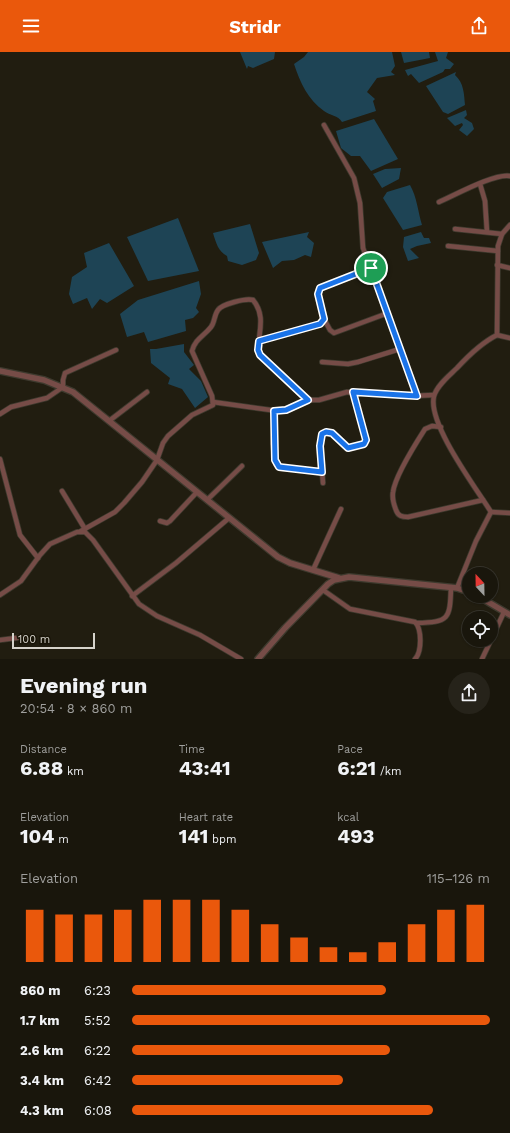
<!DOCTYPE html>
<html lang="en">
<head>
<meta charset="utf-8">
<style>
	body { margin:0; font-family:"Work Sans",sans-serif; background:#26231a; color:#f1f3f6; height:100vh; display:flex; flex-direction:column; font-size:15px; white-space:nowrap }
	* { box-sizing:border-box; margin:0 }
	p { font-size:13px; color:#9f9f9d }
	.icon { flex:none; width:22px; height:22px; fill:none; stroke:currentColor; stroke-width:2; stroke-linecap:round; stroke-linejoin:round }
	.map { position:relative; height:607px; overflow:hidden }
	.side { display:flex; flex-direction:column; background:#19160c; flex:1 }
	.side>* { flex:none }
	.needle { width:26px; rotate:338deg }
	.buttons { position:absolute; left:462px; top:515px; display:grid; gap:8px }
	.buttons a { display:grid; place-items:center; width:36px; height:36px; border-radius:50%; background:#19160c; box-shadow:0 1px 3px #0004,0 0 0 1px #37352d; font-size:20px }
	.scale { position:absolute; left:12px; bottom:10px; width:83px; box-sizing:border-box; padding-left:4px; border:2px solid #d6d3cb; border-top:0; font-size:11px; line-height:14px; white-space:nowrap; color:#d6d3cb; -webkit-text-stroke:3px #181407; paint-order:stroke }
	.pin { position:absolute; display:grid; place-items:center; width:34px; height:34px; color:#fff; margin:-17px; border:2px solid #fff; border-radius:50%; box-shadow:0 1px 4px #0007 }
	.round { display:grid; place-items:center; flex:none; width:42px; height:42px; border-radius:21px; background:#26231a }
	.headline { display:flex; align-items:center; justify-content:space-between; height:68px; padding:0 20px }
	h1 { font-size:22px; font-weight:700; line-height:30px }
	.figures { display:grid; grid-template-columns:repeat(3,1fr); gap:6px; height:68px; padding:4px 20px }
	.figures div { display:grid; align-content:center }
	.figures b { font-size:20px; font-weight:700 }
	.figures small { font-size:11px; font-weight:400 }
	.figures p { font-size:11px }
	.chart { height:112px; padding:8px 20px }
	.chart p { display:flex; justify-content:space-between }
	.chart svg { width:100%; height:72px; margin-top:4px; stroke:#ea580c; stroke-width:6 }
	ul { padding:0 20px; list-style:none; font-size:13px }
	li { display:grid; grid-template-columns:64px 48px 1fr; align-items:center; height:30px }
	li i { height:10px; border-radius:5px; background:#ea580c }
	header { display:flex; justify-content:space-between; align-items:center; height:52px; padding:0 20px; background:#ea580c; color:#fff; font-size:18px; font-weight:700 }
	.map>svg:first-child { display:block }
</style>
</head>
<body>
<header><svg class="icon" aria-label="menu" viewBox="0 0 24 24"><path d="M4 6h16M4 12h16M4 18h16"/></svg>Stridr<svg class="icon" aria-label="share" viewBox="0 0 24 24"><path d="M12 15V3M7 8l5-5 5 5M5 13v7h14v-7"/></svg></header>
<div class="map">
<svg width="510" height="607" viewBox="0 0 510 607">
	<rect width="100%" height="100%" fill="#211d10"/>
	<g fill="#1e4455">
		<path d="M240,0h35l-1,7 -21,9 -5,-2 -1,3z"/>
		<path d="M308,0h84l3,14 -4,6 4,3 -18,3 -10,14 8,7 -2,2 3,10 -34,11c-4,-7 -12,-6 -18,-11 -16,-11 -24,-29 -30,-47l10,-7z"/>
		<path d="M401,0h28l1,6 -26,5z"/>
		<path d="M435,0h13l-2,6 8,6 -4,5h-5l-2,3 -24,11 -8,-9 -3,2 -3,-6 33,-9z"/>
		<path d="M456,20l-1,3c9,8 9,19 10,30l-17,9 -5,-2 -17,-26z"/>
		<path d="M466,58l1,5 -3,3 8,5 2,6 -7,7 -8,-6 4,-5 -1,-2 -7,3 -8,-8z"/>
		<path d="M374,67l24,40 -27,12 -11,-15h-9l-10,-8 -5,-17z"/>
		<path d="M401,116l-2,11 -17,9 -9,-14 12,-5z"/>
		<path d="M410,133c7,12 8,27 12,40l-19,5 -20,-32 4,-6z"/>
		<path d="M178,166l21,53 -51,10 -21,-44z"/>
		<path d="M250,172l9,29 -3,7 -14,5 -14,-4 -1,-5c-9,-5 -11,-13 -14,-23z"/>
		<path d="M309,180l-2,5 7,6 -3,14 -6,-2 -11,5 -12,1 -9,7 -11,-26z"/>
		<path d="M421,180l3,6h5l2,5 -14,3 -7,3 9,9 -11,3 -5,-14 1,-10z"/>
		<path d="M109,191l25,43 -27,17 -7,-4 -8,10 -5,-11 -14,6 -4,-10 3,-17 15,-10 -3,-14z"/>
		<path d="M199,229l2,13 -5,14 3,4 -6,6 -8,2 1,11 -38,11 -4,-10 -17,5 -7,-23 18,-14z"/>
		<path d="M184,292v8l10,13 -5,4 12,12 7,16 -13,11 -13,-19 -14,-5 2,-6 -19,-15 -1,-14h6z"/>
	</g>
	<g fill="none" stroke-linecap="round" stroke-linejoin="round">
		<g stroke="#3e3a2e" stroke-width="6">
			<g id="minor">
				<path d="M324,73l30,53 6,25 3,45 54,148"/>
				<path d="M480,132l5,17 2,31"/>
				<path d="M439,150c16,-7 56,-29 71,-26"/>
				<path d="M455,177l47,5"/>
				<path d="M448,194l50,5"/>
				<path d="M497,213l13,3"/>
				<path d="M324,267l6,11 4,3 54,-20"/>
				<path d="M497,283l1,-89 4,-12 8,-9"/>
				<path d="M259,289l61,-17 4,-5 -6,-25 2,-6 51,-20"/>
				<path d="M322,310l26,2 10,-2 42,-13"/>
				<path d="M213,350l65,9 8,-1 22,-10"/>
				<path d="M274,359l-1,33 3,21 5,3 41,4"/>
				<path d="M0,362l11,-7 36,-9 16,-11v-7l2,-7 51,-23"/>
				<path d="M109,369l38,-29"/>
				<path d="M441,375l-9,-1 -7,3c-9,14 -30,48 -32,63 -1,6 1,13 3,18 2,6 6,7 12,7l75,-17"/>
				<path d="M0,407l20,76 18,23"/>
				<path d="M323,431l-3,-37 3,-13 7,-1 18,16 14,-3 4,-3 -13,-50"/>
				<path d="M62,439l23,38"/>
				<path d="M207,448l35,-34"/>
				<path d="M491,460l19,1"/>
				<path d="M160,469l7,2 3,-2 27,-29"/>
				<path d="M81,479l34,-19 9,-9 18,-21 15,-22 6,-17 5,-7 24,-21 21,-10 -1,-9 -20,-45c3,-12 12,-15 19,-24 4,-5 3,-12 7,-17 4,-6 28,-12 35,-10 16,19 1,41 7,55l48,45h11l28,-8 64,4 23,-1"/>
				<path d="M313,518l28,-61"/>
				<path d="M457,536l19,-47 15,-29c-15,-24 -64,-89 -57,-116 3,-11 16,-21 23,-28 12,-13 24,-25 40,-33l13,3"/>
				<path d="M323,538l27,19 65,13c7,7 7,30 0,37"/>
				<path d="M0,543l21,-14 19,-26 10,-11 27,-12h8l8,8 46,64 18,12 43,19 41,24"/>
				<path d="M132,544l44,-33 53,-45"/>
				<path d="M416,571c33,-1 34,-3 35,-36"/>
				<path d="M0,588l24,-3"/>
				<path d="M491,588l13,-28"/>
				<path d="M482,607l9,-19"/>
			</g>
		</g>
		<g stroke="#3e3a2e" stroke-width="8">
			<g id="tertiary">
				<path d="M0,319l44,9 29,12 205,165 12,6 49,15"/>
				<path d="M478,544l32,19"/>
				<path d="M258,607l27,-31 43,-44 6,-4 15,-3 108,11 12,4"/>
			</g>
		</g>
		<use href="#minor" stroke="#764c47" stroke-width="4.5"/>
		<use href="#tertiary" stroke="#764c47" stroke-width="5.5"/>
	</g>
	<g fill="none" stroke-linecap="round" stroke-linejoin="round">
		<g stroke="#fff" stroke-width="8">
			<path id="route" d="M371,216l46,128 -64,-4 13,48 -2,4 -16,4 -16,-15 -6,-1 -4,2 -2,12 2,26 -43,-5 -4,-7 -1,-49 12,-1 22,-10 -48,-45 -2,-5 1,-9 61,-17 4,-5 -6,-25 2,-6z"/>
		</g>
		<use href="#route" stroke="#1a73e8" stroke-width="5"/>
	</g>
</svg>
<div class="buttons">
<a><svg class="needle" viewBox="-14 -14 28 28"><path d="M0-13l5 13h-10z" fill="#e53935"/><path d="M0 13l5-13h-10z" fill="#9f9f9d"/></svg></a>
<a><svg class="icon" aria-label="locate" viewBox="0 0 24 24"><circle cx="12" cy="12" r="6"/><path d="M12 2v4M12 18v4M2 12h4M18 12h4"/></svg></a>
</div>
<div class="scale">100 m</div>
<div class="pin" style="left:371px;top:216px;background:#1e9e55"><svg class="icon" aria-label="arrive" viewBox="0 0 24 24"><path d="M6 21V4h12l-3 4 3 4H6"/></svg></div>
</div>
<section class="side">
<div class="headline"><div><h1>Evening run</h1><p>20:54 · 8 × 860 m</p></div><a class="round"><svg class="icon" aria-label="share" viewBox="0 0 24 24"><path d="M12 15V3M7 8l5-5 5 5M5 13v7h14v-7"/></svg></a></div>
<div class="figures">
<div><p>Distance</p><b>6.88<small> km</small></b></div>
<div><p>Time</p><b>43:41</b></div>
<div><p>Pace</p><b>6:21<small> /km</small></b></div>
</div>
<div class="figures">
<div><p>Elevation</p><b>104<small> m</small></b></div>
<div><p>Heart rate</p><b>141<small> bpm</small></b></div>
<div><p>kcal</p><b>493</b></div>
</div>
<div class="chart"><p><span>Elevation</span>115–126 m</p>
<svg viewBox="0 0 160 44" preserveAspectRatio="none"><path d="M5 44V12M15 44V15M25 44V15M35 44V12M45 44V6M55 44V6M65 44V6M75 44V12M85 44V21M95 44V29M105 44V35M115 44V38M125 44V32M135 44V21M145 44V12M155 44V9"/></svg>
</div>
<ul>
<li><b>860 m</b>6:23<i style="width:71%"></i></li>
<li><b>1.7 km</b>5:52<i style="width:100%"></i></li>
<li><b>2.6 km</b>6:22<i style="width:72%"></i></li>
<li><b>3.4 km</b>6:42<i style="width:59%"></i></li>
<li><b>4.3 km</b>6:08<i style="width:84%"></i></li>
</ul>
</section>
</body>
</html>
